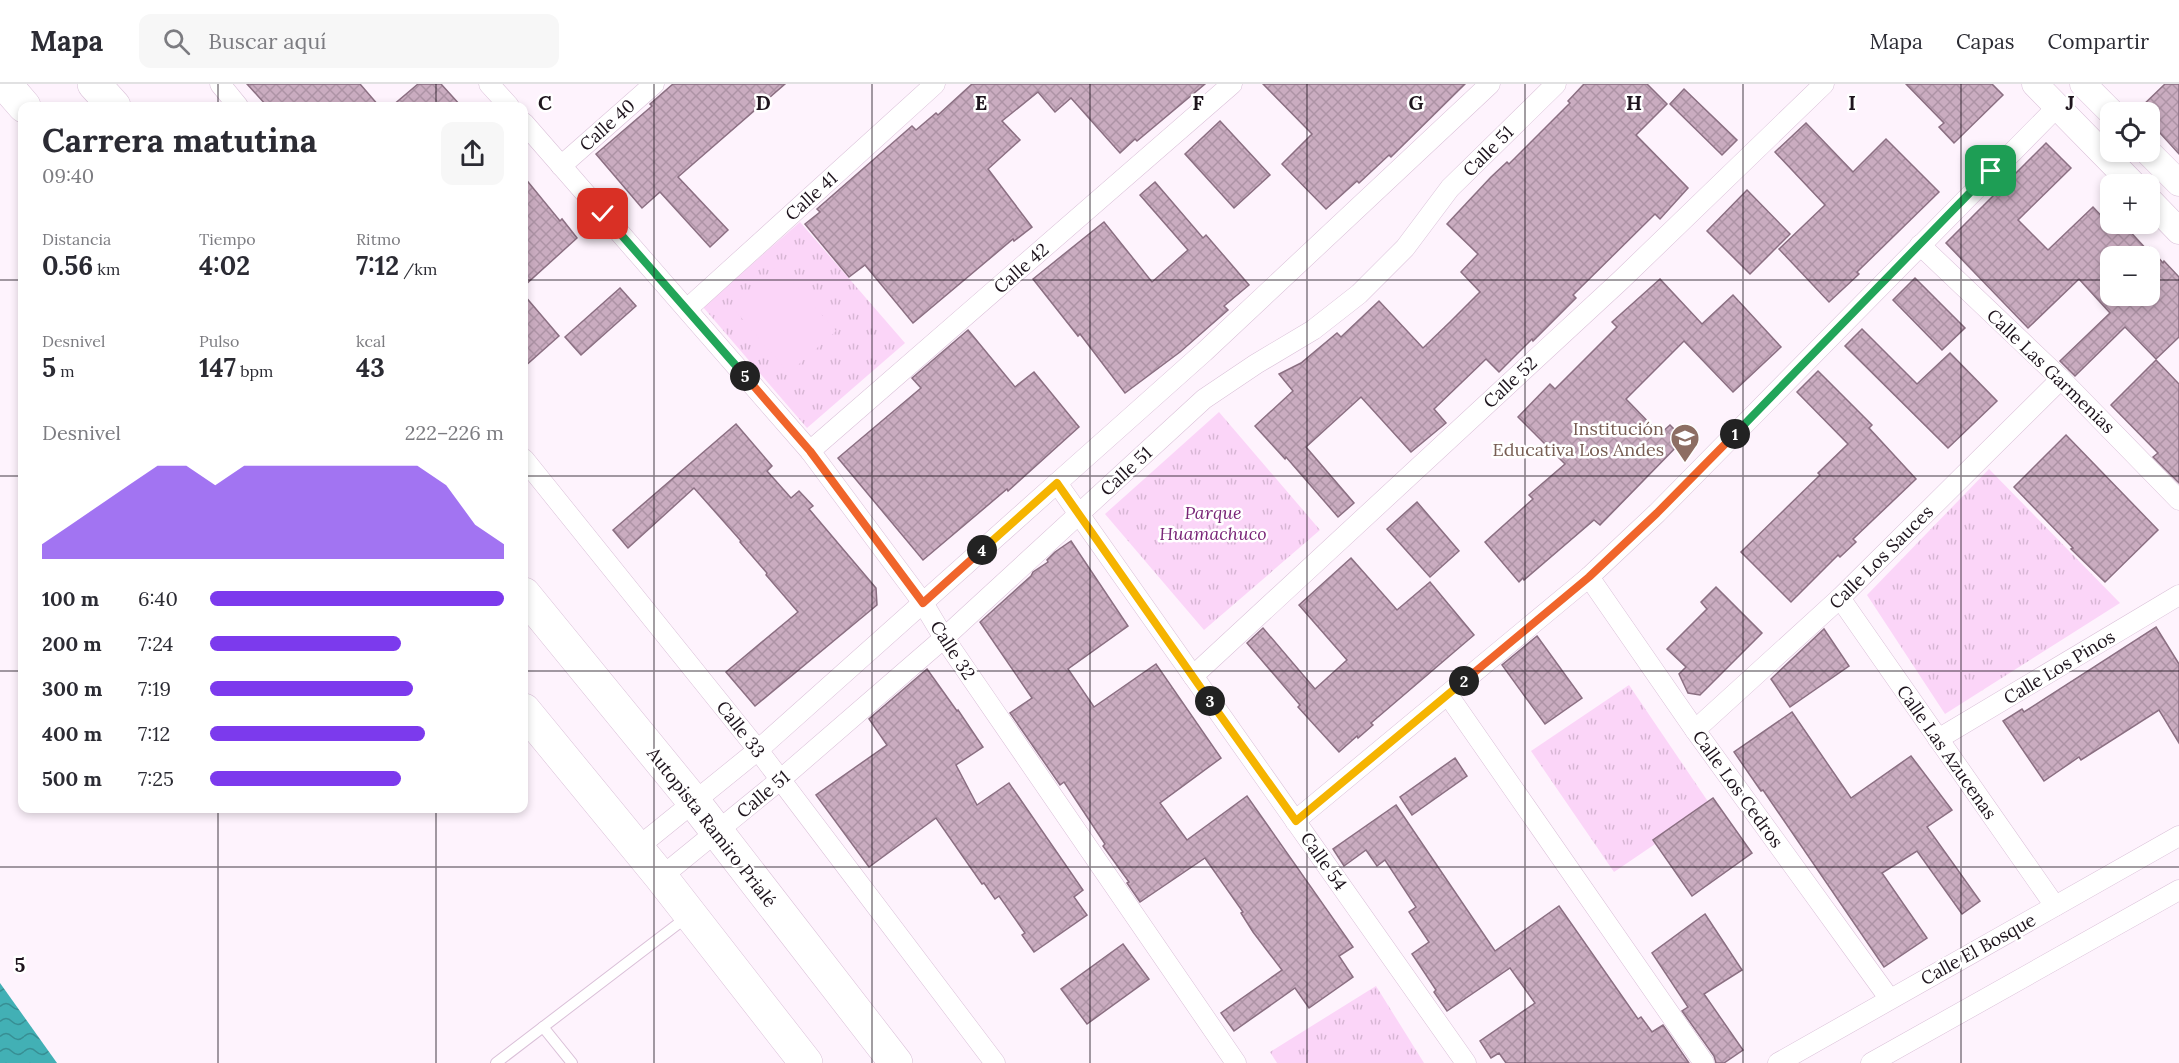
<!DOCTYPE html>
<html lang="es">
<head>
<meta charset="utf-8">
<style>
	body { margin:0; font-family:Lora,serif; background:#f7f7f7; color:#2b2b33; height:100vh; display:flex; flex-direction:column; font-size:22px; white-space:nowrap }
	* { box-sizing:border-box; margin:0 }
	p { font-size:20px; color:#7c7c81 }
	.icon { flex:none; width:33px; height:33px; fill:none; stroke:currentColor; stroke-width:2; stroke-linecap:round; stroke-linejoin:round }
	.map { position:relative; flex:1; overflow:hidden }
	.panel { position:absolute; left:18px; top:18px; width:510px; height:711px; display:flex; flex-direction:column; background:#fff; border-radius:12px; box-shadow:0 3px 9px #0003 }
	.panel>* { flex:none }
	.fabs { position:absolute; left:2100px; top:18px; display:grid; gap:12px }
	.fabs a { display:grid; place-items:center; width:60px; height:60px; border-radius:12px; background:#fff; box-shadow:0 3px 9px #0003; font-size:30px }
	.pin { position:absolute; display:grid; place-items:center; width:51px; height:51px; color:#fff; margin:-26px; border-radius:12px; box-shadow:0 3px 9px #0006 }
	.km { position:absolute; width:30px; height:30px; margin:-15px; border-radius:50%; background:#222; color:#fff; font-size:16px; line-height:30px; text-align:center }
	.round { display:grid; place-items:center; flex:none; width:63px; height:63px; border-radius:12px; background:#f7f7f7 }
	.overview { display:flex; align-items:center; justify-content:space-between; height:102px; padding:0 24px }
	h1 { font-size:33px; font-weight:800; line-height:45px }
	.stats { display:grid; grid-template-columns:repeat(3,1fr); gap:9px; height:102px; padding:6px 24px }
	.stats div { display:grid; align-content:center }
	.stats b { font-size:26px; font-weight:800 }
	.stats small { font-size:16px; font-weight:400 }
	.stats p { font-size:16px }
	.chart { height:168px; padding:12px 24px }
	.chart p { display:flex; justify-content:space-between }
	.chart svg { width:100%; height:108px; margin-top:6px; fill:#7c3aed; opacity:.7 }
	ul { padding:0 24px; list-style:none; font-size:20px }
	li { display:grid; grid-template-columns:96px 72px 1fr; align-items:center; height:45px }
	li i { height:15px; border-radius:8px; background:#7c3aed }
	header { display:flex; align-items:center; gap:36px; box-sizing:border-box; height:84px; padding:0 30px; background:#fff; border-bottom:2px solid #e1e1e2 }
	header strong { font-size:28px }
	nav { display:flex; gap:33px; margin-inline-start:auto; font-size:21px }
	.search { width:420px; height:54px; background:#f7f7f7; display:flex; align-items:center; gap:15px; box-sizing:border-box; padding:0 21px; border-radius:12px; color:#7c7c81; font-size:22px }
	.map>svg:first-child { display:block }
</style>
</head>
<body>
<header>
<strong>Mapa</strong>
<div class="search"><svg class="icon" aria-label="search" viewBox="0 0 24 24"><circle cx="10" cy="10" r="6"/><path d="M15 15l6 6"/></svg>Buscar aquí</div>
<nav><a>Mapa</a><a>Capas</a><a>Compartir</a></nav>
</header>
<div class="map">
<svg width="2179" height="979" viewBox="0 0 2179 979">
	<defs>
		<pattern id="grass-tufts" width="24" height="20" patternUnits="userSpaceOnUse" patternTransform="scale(1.5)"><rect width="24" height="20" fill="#fbd5f8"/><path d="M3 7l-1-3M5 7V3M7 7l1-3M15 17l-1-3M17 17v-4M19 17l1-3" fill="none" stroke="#d7b6d4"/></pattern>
		<pattern id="water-waves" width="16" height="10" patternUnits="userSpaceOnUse" patternTransform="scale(1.5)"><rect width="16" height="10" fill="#42b0b5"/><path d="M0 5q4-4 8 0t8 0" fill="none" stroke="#378e93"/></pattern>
		<pattern id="building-cross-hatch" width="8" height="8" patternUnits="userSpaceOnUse" patternTransform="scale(1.5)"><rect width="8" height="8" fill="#caacc0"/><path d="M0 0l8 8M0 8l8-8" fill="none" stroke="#ad93a5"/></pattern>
	</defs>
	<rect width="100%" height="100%" fill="#fef3fd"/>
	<g fill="url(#grass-tufts)">
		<path d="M800,138l105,121 -98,85 -104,-121z"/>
		<path d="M1219,328l101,118 -116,100 -99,-116z"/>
		<path d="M1989,385l131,134 -175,111 -78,-119z"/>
		<path d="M1629,601l82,121 -97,66 -83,-121z"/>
		<path d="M1376,902l48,77h-147l-7,-11z"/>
	</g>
	<path fill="#fbd5f8" d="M778,181l58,66 -47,42 -58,-67z"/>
	<path fill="url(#water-waves)" d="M0,899l57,80h-57z"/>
	<g fill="url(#building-cross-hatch)" stroke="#8b6f82" stroke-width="1.5" fill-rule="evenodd">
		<path d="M247,0h113l19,22h-112z"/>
		<path d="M418,0h23l20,22h-69z"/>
		<path d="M673,0h112l-107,93 50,53 -18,17 -50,-55 -18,16 -46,-54 56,-48 -2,-2z"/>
		<path d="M972,0h233l-68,57 -2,-2 -15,14 -49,-55 -16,14 -17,-20 -36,29 18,19 -32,29 44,58 -18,14 -1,-2 -100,84 -48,-58 -16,12 -44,-53 15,-12 -3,-3 95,-83 4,4 20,-17 2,2z"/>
		<path d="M1263,0h202l-74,73 -2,-2 -30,28 -2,-2 -31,28 -44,-45 30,-30z"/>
		<path d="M1584,0h63l20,20 -31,31 52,53 -28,31 -5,-5 -82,81 3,3 -43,43 -1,-2 -33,33 -13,-13 -52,50 12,14 -35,29 -50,-55 -55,50 48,56 -16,14 -52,-60 -1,2 -30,-33 38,-35 -14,-17 22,-11 36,-30 4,4 38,-36 44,47 27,-26 30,-30 -19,-20 17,-18 -31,-30 44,-47 16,-15 2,2 61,-61 -2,-2z"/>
		<path d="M1906,0h86l11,11 -49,48 -15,-16 5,-4z"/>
		<path d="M2165,0h14v70l-29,-32v-10h-10l-2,-2z"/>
		<path d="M1684,5l53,51 -15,15 -52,-51z"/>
		<path d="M1220,37l50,54 -36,33 -49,-54z"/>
		<path d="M1806,39l47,49 33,-33 53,53 -82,80 2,2 -30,28 -50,-53 46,-44 -50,-53z"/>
		<path d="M2046,59l25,25 -53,52 30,30 45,-43 16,17h14l27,29v-5l13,15 1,-2 15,16v60l-23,22 -31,-32 -50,49 -15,-15 50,-48 -31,-34 -51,49 -82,-85zM2110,172h40v40h-40z"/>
		<path d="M524,93l36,44 2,-2 15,19 -53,48z"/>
		<path d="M1155,98l48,56 3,-3 43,50 -25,21 4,4 -48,42 -55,41 -45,-59 -2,2 -45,-57 71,-57 48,60 36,-32 -48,-55z"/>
		<path d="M1747,106l43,44 -40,40 -43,-43z"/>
		<path d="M1915,194l50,50 -23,22 -49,-50z"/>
		<path d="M1660,195l42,45 31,-29 48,52 -48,45 -49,-51 -58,58 34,35 10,-9 14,14 -84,86 -6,-5 -70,60 -1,-2 -4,4 -34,-40 48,-43 -4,-4 36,-31 -47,-47 32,-33 5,5 62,-62 -5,-5z"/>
		<path d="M620,204l16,18 -55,49 -16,-18z"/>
		<path d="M524,211l35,41 -35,31z"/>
		<path d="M1862,245l55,55 33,-31 47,48 -49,47 -103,-102z"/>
		<path d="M968,246l47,57 19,-15 45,55 -71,64 -1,-2 -84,71 -85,-102 83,-70 -9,-10z"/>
		<path d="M2156,276l23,24v99l-26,-26 5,-4 -47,-48z"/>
		<path d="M1818,287l54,54 -3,3 47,51 -63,60 3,3 -16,15 -2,-2 -47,47 -50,-50 79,-77 -2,-2 30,-29 -51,-52z"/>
		<path d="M736,340l36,42 -5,5 24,27 8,-7 14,15 -4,3 67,79 1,17 -122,101 -29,-34 72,-60 -32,-37 1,-2 -27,-31 1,-1 -47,-53 -66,60 -15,-18z"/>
		<path d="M2066,351l92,95 -53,52 -34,-33 2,-1 -59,-61z"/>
		<path d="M1417,418l42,49 -29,26 -43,-48z"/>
		<path d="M1071,457l57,85 -60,43 26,38 62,-43 65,94 -61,45 27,37 60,-44 106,151 -14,9 14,21 -44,31 -14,-20 -61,43 -13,-18 61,-43 -29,-38 -12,-19 2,-1 -38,-54 -65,44 -13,-19 2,-1 -26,-36 2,-2 -41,-62 -4,3 -50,-72 22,-15 -52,-76 51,-46 2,-4 15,-10 -1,-2 8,-8z"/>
		<path d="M1351,474l46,52 33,-28 44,53 -103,88 2,2 -15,13 -1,-2 -18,16 -41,-45 2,-2 -53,-62 16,-15 52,61 32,-29 -48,-55z"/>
		<path d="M1716,503l46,46 -62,62 -12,-2 -9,-19 7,-7 -19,-18 40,-40 -6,-7z"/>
		<path d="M2156,543l23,37v79l-20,-33 -78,50 -2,-3 -35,24 -41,-60 19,-12 2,3z"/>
		<path d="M1824,545l25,37 -59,41 -19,-28z"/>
		<path d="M1537,552l45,62 -37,26 -43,-59z"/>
		<path d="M927,585l30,42 1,-1 25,37 -27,18 21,40 32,-22 74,107 -9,7 13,18 -53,37 -12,-17 3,-2 -26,-37 -4,3 -11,-16 -2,1 -46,-66 -67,49 -53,-72 71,-50 -18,-26z"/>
		<path d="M1792,628l59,86 60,-42 41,54 -25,17 53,74 -18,13 -45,-63 -35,22 45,65 -43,29 -121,-177 -2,1 -27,-39z"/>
		<path d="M1455,674l12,18 -55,39 -12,-18z"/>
		<path d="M1713,714l39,55 -60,43 -39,-56z"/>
		<path d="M1396,721l99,146 64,-45 79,113 3,-2 11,15 11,-7 26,38h-183l-7,-10 -8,5 -11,-17 55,-38 -25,-35 -63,43 -13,-19 2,-2 -24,-36 17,-12 -20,-30 7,-5 -31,-47 -8,6 -11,-16 -22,16 -11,-17z"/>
		<path d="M1705,830l37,56 -38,24 39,56 -19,13h-8l-2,-7 -32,-45 6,-4 -36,-54z"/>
		<path d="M1123,860l26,35 -62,45 -26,-35z"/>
	</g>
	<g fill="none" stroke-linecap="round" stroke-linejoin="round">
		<g stroke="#dac0d8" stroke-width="12">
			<g id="service">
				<path d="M543,943l29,36"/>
				<path d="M496,979l191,-146"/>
			</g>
		</g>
		<g stroke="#dac0d8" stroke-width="21">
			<g id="minor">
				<path d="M220,0l18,22"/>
				<path d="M489,0l20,22"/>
				<path d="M524,39l286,328 113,152 21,35 292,425"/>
				<path d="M561,82l93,-82"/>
				<path d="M1920,161l141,134 118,121"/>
				<path d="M687,225l248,-225"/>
				<path d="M810,367l422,-367"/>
				<path d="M524,375l234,291 237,313"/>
				<path d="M1057,399l409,580"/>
				<path d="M1589,493l106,153 194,268"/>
				<path d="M1840,514l215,308"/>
				<path d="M1193,592l428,-396 203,-196"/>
				<path d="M1448,611l256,368"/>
				<path d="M1695,646l145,-132 221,-219"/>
				<path d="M1938,655l241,-144"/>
				<path d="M1295,737l294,-244 68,-64 400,-406"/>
				<path d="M637,764l121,-98 299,-267 147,-131 286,-268"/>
				<path d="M661,793l119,-97 164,-142 260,-239 52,-35 57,-34 46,-36 46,-46 45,-60 106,-104"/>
				<path d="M1778,979l401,-227"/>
				<path d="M1871,979l308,-173"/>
			</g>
		</g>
		<g stroke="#dac0d8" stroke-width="27">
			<g id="tertiary">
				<path d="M2035,0l98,100"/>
				<path d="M2083,0l28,28"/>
				<path d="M2148,68l31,31"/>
				<path d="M2150,117l29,30"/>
			</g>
		</g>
		<g stroke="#dac0d8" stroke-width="34">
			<g id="trunk">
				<path d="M5,0l19,22"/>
				<path d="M94,0l20,22"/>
				<path d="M524,510l170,208 202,261"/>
				<path d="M524,626l137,167 145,186"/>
			</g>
		</g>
		<use href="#service" stroke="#fff" stroke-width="10"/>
		<use href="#minor" stroke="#fff" stroke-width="20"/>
		<use href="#tertiary" stroke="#fff" stroke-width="26"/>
		<use href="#trunk" stroke="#fff" stroke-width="33"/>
	</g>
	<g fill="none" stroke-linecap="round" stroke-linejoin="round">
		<g stroke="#fff" stroke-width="12">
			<path id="split-1" d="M1735,350l256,-263"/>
		</g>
		<g stroke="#fff" stroke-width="12">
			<path id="split-2" d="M1464,597l125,-104 68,-64 78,-79"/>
		</g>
		<g stroke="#fff" stroke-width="12">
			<path id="split-3" d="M1210,617l86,120 168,-140"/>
		</g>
		<g stroke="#fff" stroke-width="12">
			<path id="split-4" d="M982,466l75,-67 153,218"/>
		</g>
		<g stroke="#fff" stroke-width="12">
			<path id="split-5" d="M745,292l65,75 113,152 59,-53"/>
		</g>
		<g stroke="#fff" stroke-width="12">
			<path id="split-6" d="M603,130l142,162"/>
		</g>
		<use href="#split-1" stroke="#22a559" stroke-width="8"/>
		<use href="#split-2" stroke="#f0652b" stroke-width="8"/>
		<use href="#split-3" stroke="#f5b400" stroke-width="8"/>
		<use href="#split-4" stroke="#f5b400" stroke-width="8"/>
		<use href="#split-5" stroke="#f0652b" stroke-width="8"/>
		<use href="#split-6" stroke="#22a559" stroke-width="8"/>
	</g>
	<path fill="none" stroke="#1e141d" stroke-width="1.5" stroke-opacity="0.55" d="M218,0v22M436,0v22M654,0v979M872,0v979M1090,0v979M1307,0v979M1525,0v979M1743,0v979M1961,0v979M0,196h22M524,196h1586M2150,196h29M0,392h22M524,392h1655M0,587h22M524,587h1655M218,724v255M436,724v255M0,783h2179"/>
	<defs>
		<g id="school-pin" transform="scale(1.5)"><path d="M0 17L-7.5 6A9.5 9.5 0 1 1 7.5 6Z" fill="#8d6e63" stroke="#fff"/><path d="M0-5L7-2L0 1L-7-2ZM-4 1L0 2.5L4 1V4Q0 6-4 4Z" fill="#fff"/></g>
	</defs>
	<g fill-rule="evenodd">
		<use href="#school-pin" x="1685" y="354"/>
	</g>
	<g text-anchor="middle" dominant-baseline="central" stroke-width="5" stroke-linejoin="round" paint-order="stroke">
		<g font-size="18" fill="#1e141d" stroke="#fff">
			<text transform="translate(607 41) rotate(-42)">Calle 40</text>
			<text transform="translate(1488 67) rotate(-45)">Calle 51</text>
			<text transform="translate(811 112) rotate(-42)">Calle 41</text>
			<text transform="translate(1021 184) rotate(-41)">Calle 42</text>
			<text transform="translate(2051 287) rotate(44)">Calle Las Garmenias</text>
			<text transform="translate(1510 298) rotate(-43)">Calle 52</text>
			<text transform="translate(1126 387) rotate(-43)">Calle 51</text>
			<text transform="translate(1881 473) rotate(-45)">Calle Los Sauces</text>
			<text transform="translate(953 566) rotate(57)">Calle 32</text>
			<text transform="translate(2059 583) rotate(-31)">Calle Los Pinos</text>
			<text transform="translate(741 645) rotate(52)">Calle 33</text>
			<text transform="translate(1947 668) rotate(55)">Calle Las Azucenas</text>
			<text transform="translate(1738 705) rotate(54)">Calle Los Cedros</text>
			<text transform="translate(763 710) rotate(-40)">Calle 51</text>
			<text transform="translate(712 743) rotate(52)">Autopista Ramiro Prialé</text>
			<text transform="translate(1324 777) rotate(55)">Calle 54</text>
			<text transform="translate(1978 865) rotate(-29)">Calle El Bosque</text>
		</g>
		<g font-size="18" fill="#785e54" stroke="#fff" text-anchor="end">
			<text x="1664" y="344">Institución<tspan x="1664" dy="21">Educativa Los Andes</tspan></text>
		</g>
		<g font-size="18" font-style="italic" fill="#792577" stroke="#fff">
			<text x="1213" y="428">Parque<tspan x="1213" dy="21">Huamachuco</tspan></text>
		</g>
	</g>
	<g font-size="20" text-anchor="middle" font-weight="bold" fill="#1e141d" stroke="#fff" stroke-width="5" stroke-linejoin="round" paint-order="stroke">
		<text x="545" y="26">C</text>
		<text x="763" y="26">D</text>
		<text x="981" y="26">E</text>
		<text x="1198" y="26">F</text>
		<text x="1416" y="26">G</text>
		<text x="1634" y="26">H</text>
		<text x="1852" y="26">I</text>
		<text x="2070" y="26">J</text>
		<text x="20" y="888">5</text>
	</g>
</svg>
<div class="fabs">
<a><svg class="icon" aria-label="locate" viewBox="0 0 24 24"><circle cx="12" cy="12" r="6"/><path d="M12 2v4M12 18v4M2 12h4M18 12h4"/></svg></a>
<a>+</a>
<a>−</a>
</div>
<div class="pin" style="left:1991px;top:87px;background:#1e9e55"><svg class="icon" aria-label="arrive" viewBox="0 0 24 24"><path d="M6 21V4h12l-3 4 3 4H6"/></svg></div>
<div class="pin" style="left:603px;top:130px;background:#d93025"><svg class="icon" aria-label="check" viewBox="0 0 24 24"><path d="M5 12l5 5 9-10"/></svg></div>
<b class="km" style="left:1735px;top:350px">1</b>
<b class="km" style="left:1464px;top:597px">2</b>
<b class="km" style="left:1210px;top:617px">3</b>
<b class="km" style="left:982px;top:466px">4</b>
<b class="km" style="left:745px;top:292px">5</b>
<section class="panel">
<div class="overview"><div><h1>Carrera matutina</h1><p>09:40</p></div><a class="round"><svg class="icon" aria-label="share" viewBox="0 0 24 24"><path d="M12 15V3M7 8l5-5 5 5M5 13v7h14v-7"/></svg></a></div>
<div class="stats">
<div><p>Distancia</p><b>0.56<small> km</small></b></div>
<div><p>Tiempo</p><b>4:02</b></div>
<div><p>Ritmo</p><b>7:12<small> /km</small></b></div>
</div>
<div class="stats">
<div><p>Desnivel</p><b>5<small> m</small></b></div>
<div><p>Pulso</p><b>147<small> bpm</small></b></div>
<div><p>kcal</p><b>43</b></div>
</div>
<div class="chart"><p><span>Desnivel</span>222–226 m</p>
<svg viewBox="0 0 160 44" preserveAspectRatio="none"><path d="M0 44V38L10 30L20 22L30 14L40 6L50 6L60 14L70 6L80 6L90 6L100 6L110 6L120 6L130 6L140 14L150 30L160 38V44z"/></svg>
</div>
<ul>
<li><b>100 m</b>6:40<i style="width:100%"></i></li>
<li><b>200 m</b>7:24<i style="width:65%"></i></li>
<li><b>300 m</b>7:19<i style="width:69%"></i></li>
<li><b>400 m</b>7:12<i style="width:73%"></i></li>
<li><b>500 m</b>7:25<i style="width:65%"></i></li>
</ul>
</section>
</div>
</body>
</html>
